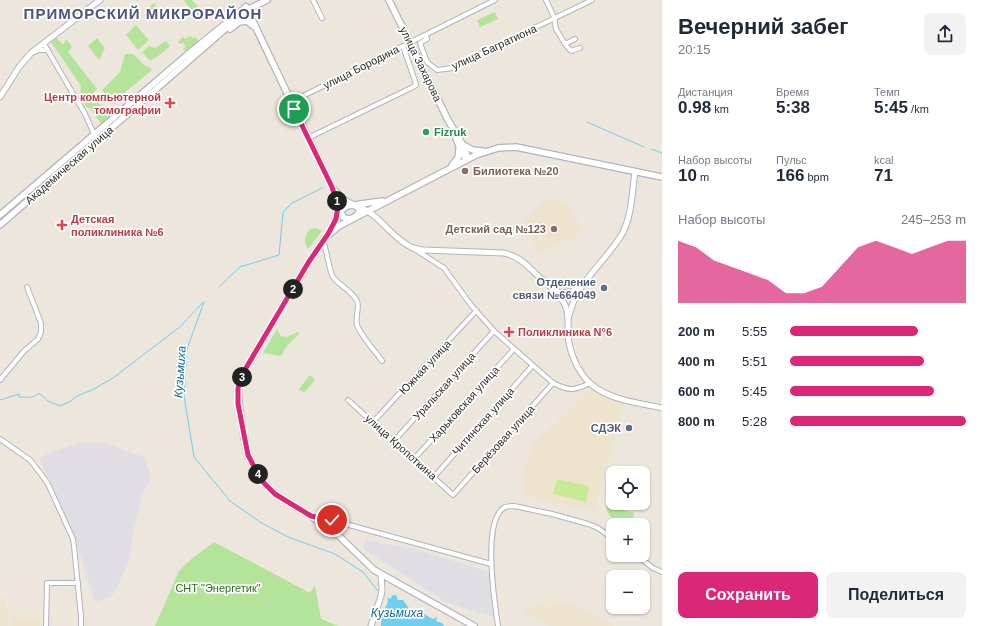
<!DOCTYPE html>
<html lang="ru">
<head>
<meta charset="utf-8">
<style>
	body { margin:0; font-family:Helvetica,sans-serif; background:#f2f2f3; color:#1f2937; height:100vh; display:flex; flex-direction:column; font-size:15px; white-space:nowrap }
	* { box-sizing:border-box; margin:0 }
	p { font-size:13px; color:#747a83 }
	.icon { flex:none; width:22px; height:22px; fill:none; stroke:currentColor; stroke-width:2; stroke-linecap:round; stroke-linejoin:round }
	.map { position:relative; flex:1; overflow:hidden }
	.drawer { display:flex; flex-direction:column; background:#fff; width:320px }
	.drawer>* { flex:none }
	.fabs { position:absolute; left:606px; top:466px; display:grid; gap:8px }
	.fabs a { display:grid; place-items:center; width:44px; height:44px; border-radius:8px; background:#fff; box-shadow:0 1px 3px #0004; font-size:20px }
	.pin { position:absolute; display:grid; place-items:center; width:34px; height:34px; color:#fff; margin:-17px; border:2px solid #fff; border-radius:50%; box-shadow:0 1px 4px #0007 }
	.km { position:absolute; width:20px; height:20px; margin:-10px; border-radius:50%; background:#222; color:#fff; font-size:11px; line-height:20px; text-align:center }
	.round { display:grid; place-items:center; flex:none; width:42px; height:42px; border-radius:8px; background:#f2f2f3 }
	.headline { display:flex; align-items:center; justify-content:space-between; height:68px; padding:0 16px }
	h1 { font-size:22px; font-weight:700; line-height:30px }
	.stats { display:grid; grid-template-columns:repeat(3,1fr); gap:6px; height:68px; padding:4px 16px }
	.stats div { display:grid; align-content:center }
	.stats b { font-size:17px; font-weight:700 }
	.stats small { font-size:11px; font-weight:400 }
	.stats p { font-size:11px }
	.chart { height:112px; padding:8px 16px }
	.chart p { display:flex; justify-content:space-between }
	.chart svg { width:100%; height:72px; margin-top:4px; fill:#db2777; opacity:.7 }
	.primary-button { display:flex; gap:8px; margin-top:auto; padding:8px 16px }
	.primary-button a { flex:1; height:46px; border-radius:8px; background:#db2777; color:#fff; font-size:16px; font-weight:700; line-height:46px; text-align:center }
	.primary-button a+a { background:#f2f2f3; color:#1f2937 }
	ul { padding:0 16px; list-style:none; font-size:13px }
	li { display:grid; grid-template-columns:64px 48px 1fr; align-items:center; height:30px }
	li i { height:10px; border-radius:5px; background:#db2777 }
	main { display:flex; flex:1; min-height:0 }
	.map>svg:first-child { display:block }
</style>
</head>
<body>
<main>
<div class="map">
<svg width="662" height="626" viewBox="0 0 662 626">
	<rect width="100%" height="100%" fill="#ede6dd"/>
	<g fill="#e0dde5">
		<path d="M101,442l43,15 7,21 -8,14 -9,36 -4,28 -14,34 -6,7 -15,5 -20,-64 -36,-80 11,-5 30,-10z"/>
		<path d="M366,540l48,9 75,23 5,45 -46,-14 -85,-54z"/>
	</g>
	<g fill="#eee3cc">
		<path d="M547,198l18,5 18,24 -9,13 -4,-2 -32,14 -14,-30z"/>
		<path d="M592,389l13,7 19,4 -29,112 -73,-17 4,-30 7,-20z"/>
		<path d="M4,596l4,19v11h-8v-29z"/>
		<path d="M548,601l16,1 7,2 44,22h-64l-29,-15z"/>
		<path d="M11,618h30l-1,8h-29z"/>
	</g>
	<g fill="#b4e39a">
		<path d="M185,0h7l12,14 -1,4 -6,-2 -13,-15z"/>
		<path d="M154,3l8,12 -6,6 -9,-12z"/>
		<path d="M495,12l3,7 -18,8 -3,-7z"/>
		<path d="M136,25l13,15 -11,10 -12,-15z"/>
		<path d="M190,36l3,2 2,-1 5,5 -13,11 -4,-4 3,-3 -3,-3 -4,1 -1,-2 5,-5 2,2z"/>
		<path d="M57,38l6,7 3,-6 6,8 -4,5 29,37 -5,5 18,23 -2,4 -7,3 -10,-15 -5,-2 -6,-13 1,-8 -30,-44z"/>
		<path d="M97,38l8,10 -6,12 -11,-14z"/>
		<path d="M166,41l4,5 -13,11 -7,4 -8,-9 7,-6 6,2z"/>
		<path d="M125,54h8l12,12 4,1 3,3 -40,33 -10,-13 18,-18z"/>
		<path d="M316,228l6,3 -14,18c-6,-8 -3,-20 8,-21z"/>
		<path d="M277,329l4,7 5,1 12,-5 1,2 -13,13 -5,9 -18,-3z"/>
		<path d="M310,375l5,5 -11,13 -5,-4z"/>
		<path d="M606,506l28,7 -3,12c-3,0 -7,1 -9,0 -9,-2 -15,-12 -16,-19z"/>
		<path d="M214,542l96,51 5,-8 6,34 17,7h-183l24,-55 11,-11z"/>
	</g>
	<path fill="#c8ea95" d="M557,479l32,7 -3,16 -33,-8z"/>
	<path fill="#70cfee" d="M393,595h3l2,5h5l8,11 6,-1 16,9 4,-2 -1,4 6,2 2,3h-63c0,-5 1,-9 2,-14 2,-6 7,-9 4,-15l3,2z"/>
	<g fill="none" stroke-linecap="round" stroke-linejoin="round">
		<g stroke="#70cfee" stroke-width="1">
			<path d="M587,122l57,25"/>
			<path d="M651,149l11,4"/>
			<path d="M219,287l21,-20 39,-12 4,-43 9,-9 30,-15"/>
			<path d="M204,302l-17,47 -3,47 10,61 36,44 30,21 28,15 47,17 28,18 15,19"/>
			<path d="M0,400l19,-6v3c8,0 14,2 20,-4l9,8 12,5 11,-5 6,-5 15,-6 21,-12 68,-52 22,-24"/>
		</g>
		<g stroke="#b1b4be" stroke-width="6">
			<g id="minor">
				<path d="M313,0l9,18"/>
				<path d="M546,0l8,17 2,12 9,15 10,-5"/>
				<path d="M425,35l2,4 -7,4 7,19 10,8 15,-2 140,-68"/>
				<path d="M44,44l41,70 10,22"/>
				<path d="M565,44l6,7 9,-3"/>
				<path d="M34,52l5,-2h9"/>
				<path d="M291,102l204,-102"/>
				<path d="M308,138l105,-51 3,-2 -1,-4 -12,-35"/>
				<path d="M323,241c4,9 6,30 10,36 6,8 20,15 24,24 3,5 -2,16 0,24 4,11 18,26 25,36"/>
				<path d="M413,248l31,20 27,37 23,26 59,52c16,8 21,8 37,0"/>
				<path d="M0,380l24,-29 14,-12 3,-7v-9l-14,-36"/>
				<path d="M348,400l105,95 100,-112"/>
				<path d="M373,422l103,-111"/>
				<path d="M0,439l30,21 11,14 7,10 25,55 1,7 7,70v10"/>
				<path d="M394,441l100,-110"/>
				<path d="M414,459l100,-110"/>
				<path d="M434,477l99,-112"/>
				<path d="M314,517l28,6 149,41"/>
				<path d="M636,555l17,13 9,4"/>
				<path d="M46,626l1,-43h31"/>
				<path d="M498,626c-3,-22 -17,-106 7,-119 3,-1 6,-1 9,-1l38,8 36,10 10,4 15,11"/>
			</g>
		</g>
		<g stroke="#b1b4be" stroke-width="7">
			<g id="tertiary">
				<path d="M0,97l19,-30 12,-14 69,-53"/>
				<path d="M357,206c22,7 33,31 54,41 4,2 9,2 12,3l81,3c14,3 22,11 32,21 10,9 23,18 29,31 4,9 3,18 3,27 0,17 9,40 23,52 18,16 48,19 71,24"/>
				<path d="M555,291c9,3 18,1 25,-4"/>
				<path d="M569,316c7,-34 36,-53 53,-82 10,-18 10,-42 13,-62"/>
				<path d="M371,626l10,-30 1,-6 -1,-16"/>
			</g>
		</g>
		<g stroke="#b1b4be" stroke-width="8">
			<g id="secondary">
				<path d="M389,0l59,120 17,29 2,7 -1,3"/>
				<path d="M246,7l86,180 11,30 5,2 5,-1 6,-5v-5l-17,-9 -10,-12"/>
				<path d="M230,29l9,-7 8,-1 6,5"/>
				<path d="M456,138l5,13 5,8"/>
				<path d="M463,145l10,5 10,1"/>
				<path d="M452,165l6,-7 1,-9"/>
				<path d="M0,215l187,-160 59,-48"/>
				<path d="M0,225l247,-215 20,-10"/>
				<path d="M329,232l11,-21 7,-5 35,-5"/>
				<path d="M474,626l-100,-56 -35,-34 -28,-20 -36,-22 -12,-12 -15,-27 -4,-18 -5,-33 -1,-16 5,-15 65,-110 17,-25 14,-12 137,-71 22,-7 18,-1 146,30"/>
			</g>
		</g>
		<use href="#minor" stroke="#fff" stroke-width="4"/>
		<use href="#tertiary" stroke="#fff" stroke-width="5"/>
		<use href="#secondary" stroke="#fff" stroke-width="5.5"/>
	</g>
	<g fill="none" stroke-linecap="round" stroke-linejoin="round">
		<g stroke="#fff" stroke-width="8">
			<path id="route" d="M294,109l38,78 6,19 -2,13 -8,15 -20,29 -65,110 -5,15v16l10,51 9,17 6,10 12,12 36,22 21,4"/>
		</g>
		<use href="#route" stroke="#db2777" stroke-width="5"/>
	</g>
	<g fill="#e0444e" stroke="#fff" stroke-width="1.5">
		<path d="M168 97h4v4h4v4h-4v4h-4v-4h-4v-4h4z"/>
		<path d="M60 219h4v4h4v4h-4v4h-4v-4h-4v-4h4z"/>
		<path d="M507 326h4v4h4v4h-4v4h-4v-4h-4v-4h4z"/>
	</g>
	<circle fill="#2e9e5b" stroke="#fff" stroke-width="1.5" cx="426" cy="132" r="4"/>
	<g fill="#8d6e63" stroke="#fff" stroke-width="1.5">
		<circle cx="465" cy="171" r="4"/>
		<circle cx="554" cy="229" r="4"/>
	</g>
	<g fill="#5c6f8a" stroke="#fff" stroke-width="1.5">
		<circle cx="604" cy="288" r="4"/>
		<circle cx="629" cy="428" r="4"/>
	</g>
	<g text-anchor="middle" dominant-baseline="central" stroke-width="3.5" stroke-linejoin="round" paint-order="stroke">
		<g font-size="11" fill="#2b2b2b" stroke="#fff">
			<text transform="translate(494 47) rotate(-25)">улица Багратиона</text>
			<text transform="translate(421 64) rotate(64)">улица Захарова</text>
			<text transform="translate(361 67) rotate(-27)">улица Бородина</text>
			<text transform="translate(69 165) rotate(-41)">Академическая улица</text>
			<text transform="translate(425 367) rotate(-47)">Южная улица</text>
			<text transform="translate(444 386) rotate(-48)">Уральская улица</text>
			<text transform="translate(464 404) rotate(-48)">Харьковская улица</text>
			<text transform="translate(483 421) rotate(-48)">Читинская улица</text>
			<text transform="translate(503 439) rotate(-48)">Берёзовая улица</text>
			<text transform="translate(401 447) rotate(42)">улица Кропоткина</text>
		</g>
		<g font-size="11" font-weight="bold" fill="#be3a42" stroke="#fff" text-anchor="start">
			<text x="161" y="97" text-anchor="end">Центр компьютерной<tspan x="161" dy="13">томографии</tspan></text>
			<text x="71" y="219">Детская<tspan x="71" dy="13">поликлиника №6</tspan></text>
			<text x="518" y="332">Поликлиника N°6</text>
		</g>
		<g font-size="11" font-weight="bold" fill="#27864d" stroke="#fff" text-anchor="start">
			<text x="434" y="132">Fizruk</text>
		</g>
		<g font-size="11" font-weight="bold" fill="#785e54" stroke="#fff" text-anchor="start">
			<text x="473" y="171">Билиотека №20</text>
			<text x="546" y="229" text-anchor="end">Детский сад №123</text>
		</g>
		<g font-size="11" font-weight="bold" fill="#4e5e75" stroke="#fff" text-anchor="end">
			<text x="596" y="282">Отделение<tspan x="596" dy="13">связи №664049</tspan></text>
			<text x="621" y="428">СДЭК</text>
		</g>
		<g font-size="11" fill="#2c681a" stroke="#fff">
			<text x="218" y="588">СНТ "Энергетик"</text>
		</g>
		<g font-size="12" font-style="italic" fill="#0e6d9c" stroke="#fff">
			<text transform="translate(180 372) rotate(-86)">Кузьмиха</text>
			<text x="397" y="613">Кузьмиха</text>
		</g>
		<g font-size="15" font-weight="bold" letter-spacing="1" fill="#4b547c" stroke="#fff">
			<text x="143" y="13">ПРИМОРСКИЙ МИКРОРАЙОН</text>
		</g>
	</g>
</svg>
<div class="fabs">
<a><svg class="icon" aria-label="locate" viewBox="0 0 24 24"><circle cx="12" cy="12" r="6"/><path d="M12 2v4M12 18v4M2 12h4M18 12h4"/></svg></a>
<a>+</a>
<a>−</a>
</div>
<div class="pin" style="left:294px;top:109px;background:#1e9e55"><svg class="icon" aria-label="arrive" viewBox="0 0 24 24"><path d="M6 21V4h12l-3 4 3 4H6"/></svg></div>
<div class="pin" style="left:332px;top:520px;background:#d93025"><svg class="icon" aria-label="check" viewBox="0 0 24 24"><path d="M5 12l5 5 9-10"/></svg></div>
<b class="km" style="left:337px;top:201px">1</b>
<b class="km" style="left:293px;top:289px">2</b>
<b class="km" style="left:242px;top:377px">3</b>
<b class="km" style="left:258px;top:474px">4</b>
</div>
<section class="drawer">
<div class="headline"><div><h1>Вечерний забег</h1><p>20:15</p></div><a class="round"><svg class="icon" aria-label="share" viewBox="0 0 24 24"><path d="M12 15V3M7 8l5-5 5 5M5 13v7h14v-7"/></svg></a></div>
<div class="stats">
<div><p>Дистанция</p><b>0.98<small> km</small></b></div>
<div><p>Время</p><b>5:38</b></div>
<div><p>Темп</p><b>5:45<small> /km</small></b></div>
</div>
<div class="stats">
<div><p>Набор высоты</p><b>10<small> m</small></b></div>
<div><p>Пульс</p><b>166<small> bpm</small></b></div>
<div><p>kcal</p><b>71</b></div>
</div>
<div class="chart"><p><span>Набор высоты</span>245–253 m</p>
<svg viewBox="0 0 160 44" preserveAspectRatio="none"><path d="M0 44V6L10 10L20 18L30 22L40 26L50 30L60 38L70 38L80 34L90 22L100 10L110 6L120 10L130 14L140 10L150 6L160 6V44z"/></svg>
</div>
<ul>
<li><b>200 m</b>5:55<i style="width:73%"></i></li>
<li><b>400 m</b>5:51<i style="width:76%"></i></li>
<li><b>600 m</b>5:45<i style="width:82%"></i></li>
<li><b>800 m</b>5:28<i style="width:100%"></i></li>
</ul>
<div class="primary-button"><a>Сохранить</a><a>Поделиться</a></div>
</section>
</main>
</body>
</html>
